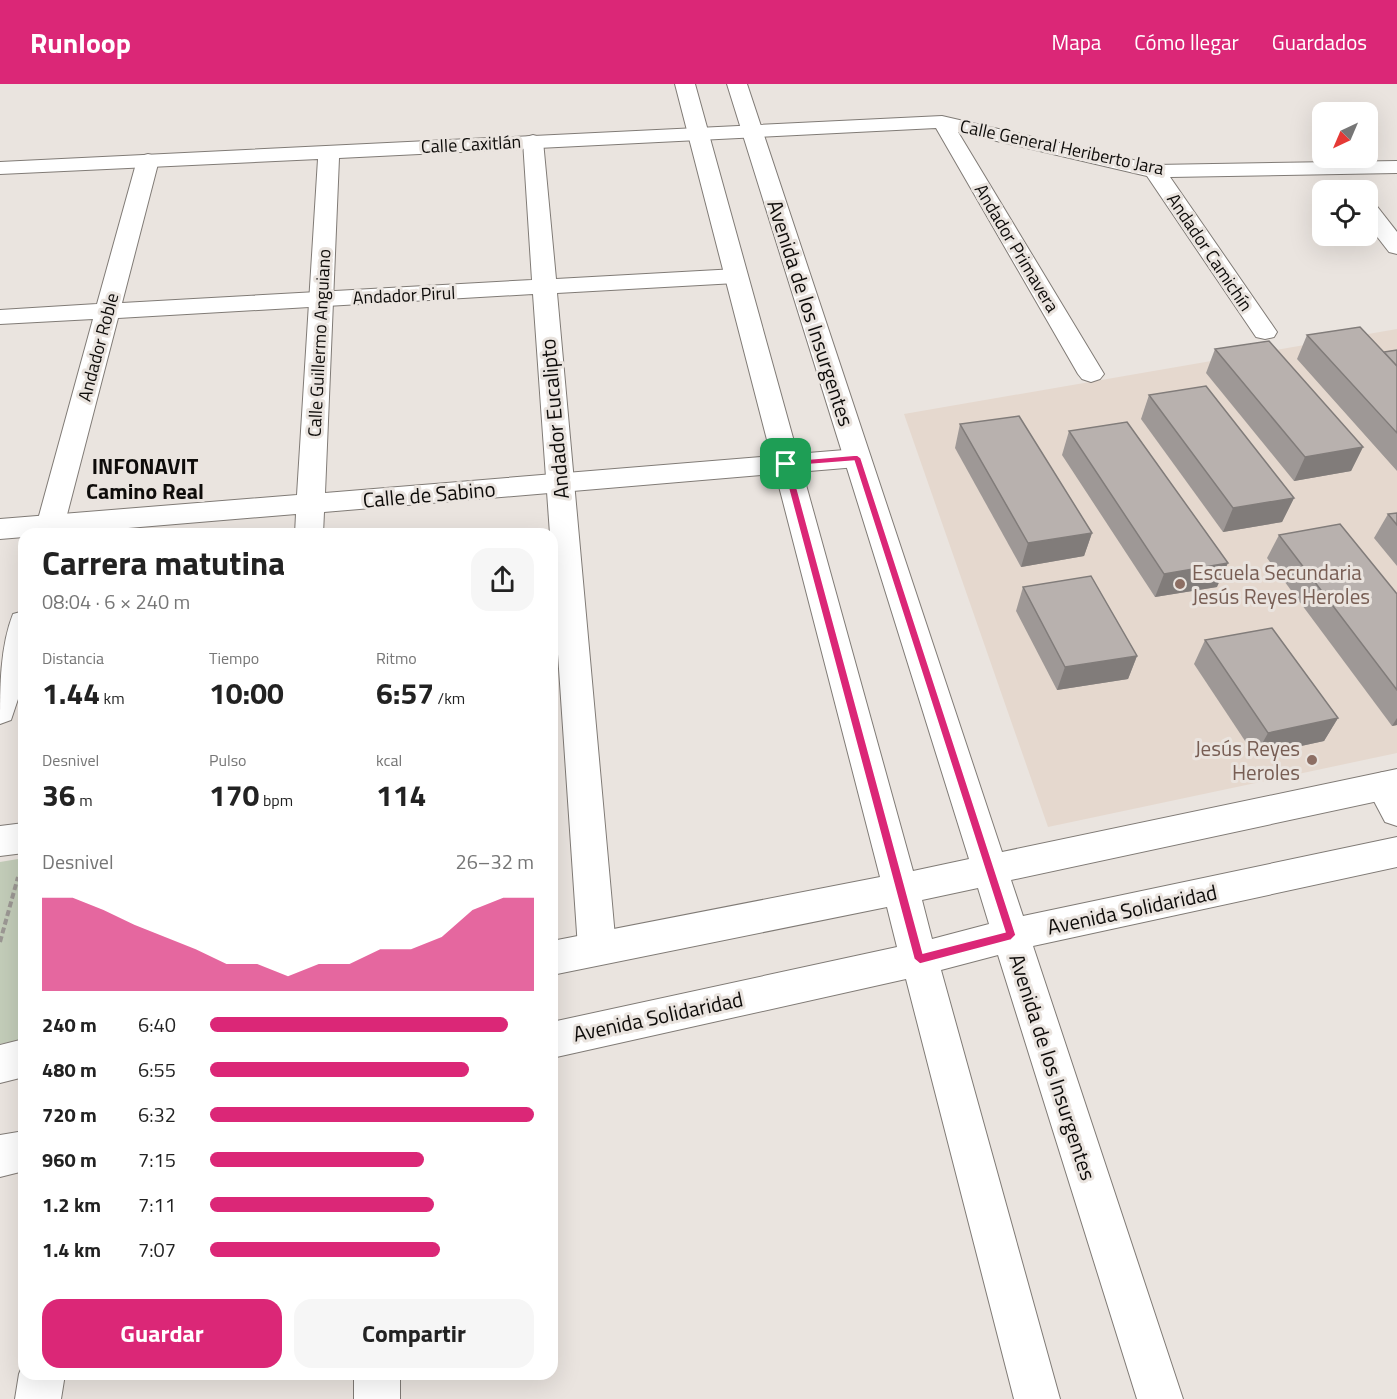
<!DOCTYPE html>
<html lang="es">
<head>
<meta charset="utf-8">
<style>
	body { margin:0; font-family:"Titillium Web",sans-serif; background:#f6f6f6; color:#222; height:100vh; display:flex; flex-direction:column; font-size:22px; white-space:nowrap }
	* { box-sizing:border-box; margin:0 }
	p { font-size:20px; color:#767676 }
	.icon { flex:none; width:33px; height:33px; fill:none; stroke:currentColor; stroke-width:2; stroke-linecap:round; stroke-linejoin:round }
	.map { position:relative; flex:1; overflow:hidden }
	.panel { position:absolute; left:18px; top:444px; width:540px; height:852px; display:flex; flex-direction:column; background:#fff; border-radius:18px; box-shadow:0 6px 24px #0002 }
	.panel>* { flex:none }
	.needle { width:39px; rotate:224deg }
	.tools { position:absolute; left:1312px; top:18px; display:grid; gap:12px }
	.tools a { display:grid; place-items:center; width:66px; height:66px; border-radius:12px; background:#fff; box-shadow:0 6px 24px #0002; font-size:30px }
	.pin { position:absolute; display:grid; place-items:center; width:51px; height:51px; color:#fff; margin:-26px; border-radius:12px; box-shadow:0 3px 9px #0006 }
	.round { display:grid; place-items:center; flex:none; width:63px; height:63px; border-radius:18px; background:#f6f6f6 }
	.headline { display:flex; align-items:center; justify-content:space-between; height:102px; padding:0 24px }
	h1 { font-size:33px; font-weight:700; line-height:45px }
	.metrics { display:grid; grid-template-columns:repeat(3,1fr); gap:9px; height:102px; padding:6px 24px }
	.metrics div { display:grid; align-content:center }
	.metrics b { font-size:30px; font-weight:700 }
	.metrics small { font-size:16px; font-weight:400 }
	.metrics p { font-size:16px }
	.chart { height:168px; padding:12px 24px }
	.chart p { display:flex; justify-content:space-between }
	.chart svg { width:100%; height:108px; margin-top:6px; fill:#db2777; opacity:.7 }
	.action { display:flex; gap:12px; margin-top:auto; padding:12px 24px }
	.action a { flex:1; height:69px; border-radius:18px; background:#db2777; color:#fff; font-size:24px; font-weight:700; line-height:69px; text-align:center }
	.action a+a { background:#f6f6f6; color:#222 }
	ul { padding:0 24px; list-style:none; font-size:20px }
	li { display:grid; grid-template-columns:96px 72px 1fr; align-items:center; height:45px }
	li i { height:15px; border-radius:8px; background:#db2777 }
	header { display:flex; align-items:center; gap:36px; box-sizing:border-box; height:84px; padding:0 30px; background:#db2777; color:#fff }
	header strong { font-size:28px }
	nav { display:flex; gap:33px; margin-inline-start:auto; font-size:21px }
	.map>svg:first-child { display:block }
</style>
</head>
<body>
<header>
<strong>Runloop</strong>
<nav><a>Mapa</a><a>Cómo llegar</a><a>Guardados</a></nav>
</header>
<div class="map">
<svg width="1397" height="1315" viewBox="0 0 1397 1315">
	<rect width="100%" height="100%" fill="#eae4df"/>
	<path fill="#e5d8ce" d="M1397,245v424l-349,74 -144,-413z"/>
	<path fill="#c3cdb9" d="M24,774v181l-24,5v-182z"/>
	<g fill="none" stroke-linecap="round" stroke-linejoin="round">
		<g stroke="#807b76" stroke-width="2">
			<g id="pedestrian">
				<path d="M533,51l7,2 3,4 13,138 180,-10 8,2 4,5 -4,5 -8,2 -179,10 59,655 -6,12 -13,5 -13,-5 -6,-12 -26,-382v-32h-2l-17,-240 -415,24 -56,216h-28l59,-215 -93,5v-14l97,-6 40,-144 4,-4 7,-2 7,2 4,4 -37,143 410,-23 -9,-139 3,-4z"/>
				<path d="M24,527v70l-13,39 -11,4c0,-37 0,-77 13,-110z"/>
				<path d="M24,739v30l-24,3v-30z"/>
				<rect x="354" y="1290" width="46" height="25"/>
			</g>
		</g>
		<g stroke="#807b76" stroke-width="2">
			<g id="minor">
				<path d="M942,32l213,49 242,-4v12l-227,4 107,155 -3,5 -9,2 -9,-2 -109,-161 -189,-44 146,242 -4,5 -9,3 -9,-3 -4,-5 -142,-246 -597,30 -14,335 532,-44 10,3 4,6 -4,6 -10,3 -533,45 -1,22h-28l1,-20 -239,20h-33v3l-24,2v-20l297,-24 21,-336 -318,15v-12z"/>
				<path d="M1368,119l8,2 21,27v22l-8,-2 -21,-27z"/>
				<path d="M1383,688l12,4 2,4v46l-12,-4 -19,-36 5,-10z"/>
				<path d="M24,1278v12h41l-4,25h-46l4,-25z"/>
			</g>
		</g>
		<g stroke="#807b76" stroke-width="2">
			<g id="tertiary">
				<path d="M675,0h20l218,787 56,-12 -242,-775h20l255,768 395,-83v28l-386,83 12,36 374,-79v30l-364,79 150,453h-46l-139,-444 -57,15 119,429h-46l-108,-420 -354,79v-36l345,-75 -10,-40 -335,68v-34l328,-64zM978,804l11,36 -57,15 -10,-39z"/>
				<path d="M24,955v38l-24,6v-38z"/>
				<path d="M24,1047v40l-24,6v-42z"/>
			</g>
		</g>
		<path stroke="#9c9894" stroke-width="4" stroke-dasharray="6 3" stroke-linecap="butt" d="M0,858l18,-65"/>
		<use href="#pedestrian" fill="#fff" fill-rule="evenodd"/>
		<use href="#minor" fill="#fff" fill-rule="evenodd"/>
		<use href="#tertiary" fill="#fff" fill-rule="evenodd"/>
	</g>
	<g fill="#9e9896">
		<path d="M1307,251l77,17 13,-2v121l-100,-112z"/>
		<path d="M1215,265l148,98 -12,24 -57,10 -88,-108z"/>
		<path d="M1149,311l145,103 -12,24 -59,10 -82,-113z"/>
		<path d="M960,340l132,109 -8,23 -63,11 -66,-119z"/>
		<path d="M1069,347l148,156 -62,10 -93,-142z"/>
		<path d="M1397,429v53l-23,-28 14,-24z"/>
		<path d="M1279,451l118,59v131l-5,1 -125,-168z"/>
		<path d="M1023,503l114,69 -9,23 -71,11 -41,-79z"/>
		<path d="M1205,556l133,78 -14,23 -69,15 -61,-92z"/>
	</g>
	<g fill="#817c7a">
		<path d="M1363,363l-12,24 -57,10 11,-24z"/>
		<path d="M1294,414l-12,24 -59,10 10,-24z"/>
		<path d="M1092,449l-8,23 -63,11 7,-24z"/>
		<path d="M1228,479l-11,24 -62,10 9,-23z"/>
		<path d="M1137,572l-9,23 -71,11 8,-23z"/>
		<path d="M1338,634l-14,23 -69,15 13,-23z"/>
		<path d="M1397,634v7l-5,1z"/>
	</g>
	<g fill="#b8b1ae" stroke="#817c7a" stroke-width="1.5">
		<path d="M1360,243l37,39v67l-90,-98z"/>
		<path d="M1269,257l94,106 -58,10 -90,-108z"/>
		<path d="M1397,266v16l-13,-14z"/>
		<path d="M1206,302l88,112 -61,10 -84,-113z"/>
		<path d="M1019,332l73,117 -64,10 -68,-119z"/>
		<path d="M1127,338l101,141 -64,11 -95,-143z"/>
		<path d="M1397,429v12l-9,-11z"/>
		<path d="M1340,440l57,70v96l-118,-155z"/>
		<path d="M1091,492l46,80 -72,11 -42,-80z"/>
		<path d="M1272,544l66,90 -70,15 -63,-93z"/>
	</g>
	<path fill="#db2777" stroke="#fff" stroke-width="1.5" fill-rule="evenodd" d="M857,371l4,3 155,477 -5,5 -91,24 -6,-5 -132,-495 4,-3zM854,377l151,471 -82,21 -132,-487z"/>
	<g fill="#8d6e63" stroke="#eae4df" stroke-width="2">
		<circle cx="1180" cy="500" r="6"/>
		<circle cx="1312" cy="676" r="6"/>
	</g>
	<g text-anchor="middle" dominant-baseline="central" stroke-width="6" stroke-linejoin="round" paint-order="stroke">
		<g font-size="18" fill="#0e0c0a" stroke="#eae4df">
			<text transform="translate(471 60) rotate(-3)">Calle Caxitlán</text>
			<text transform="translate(1062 63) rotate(12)">Calle General Heriberto Jara</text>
			<text transform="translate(1017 164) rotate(59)">Andador Primavera</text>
			<text transform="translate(1210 168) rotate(56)">Andador Camichín</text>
			<text transform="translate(404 211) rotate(-3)">Andador Pirul</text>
			<text transform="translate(319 259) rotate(-87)">Calle Guillermo Anguiano</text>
			<text transform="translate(98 263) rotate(-75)">Andador Roble</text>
		</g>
		<g font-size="21" fill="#0e0c0a" stroke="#eae4df">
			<text transform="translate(811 229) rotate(72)">Avenida de los Insurgentes</text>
			<text transform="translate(554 335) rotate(-95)">Andador Eucalipto</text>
			<text transform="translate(429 410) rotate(-5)">Calle de Sabino</text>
			<text transform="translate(1132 825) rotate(-12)">Avenida Solidaridad</text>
			<text transform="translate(658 932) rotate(-12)">Avenida Solidaridad</text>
			<text transform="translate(1053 983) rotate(72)">Avenida de los Insurgentes</text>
		</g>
		<g font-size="21" fill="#785e54" stroke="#eae4df" text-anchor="start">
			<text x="1192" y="488">Escuela Secundaria<tspan x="1192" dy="24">Jesús Reyes Heroles</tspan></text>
			<text x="1300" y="664" text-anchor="end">Jesús Reyes<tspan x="1300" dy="24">Heroles</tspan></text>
		</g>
		<g font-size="22" font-weight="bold" fill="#0e0c0a" stroke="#eae4df">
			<text x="145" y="382">INFONAVIT<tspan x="145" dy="25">Camino Real</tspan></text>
		</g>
	</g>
</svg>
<div class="tools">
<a><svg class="needle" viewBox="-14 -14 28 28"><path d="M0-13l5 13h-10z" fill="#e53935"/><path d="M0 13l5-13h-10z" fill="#767676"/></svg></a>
<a><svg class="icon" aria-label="locate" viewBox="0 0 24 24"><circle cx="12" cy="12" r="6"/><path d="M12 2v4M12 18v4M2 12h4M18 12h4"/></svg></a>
</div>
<div class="pin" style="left:786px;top:380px;background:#1e9e55"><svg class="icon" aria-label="arrive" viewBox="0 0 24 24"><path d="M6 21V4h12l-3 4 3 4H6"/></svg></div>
<section class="panel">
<div class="headline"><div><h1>Carrera matutina</h1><p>08:04 · 6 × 240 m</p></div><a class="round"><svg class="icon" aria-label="share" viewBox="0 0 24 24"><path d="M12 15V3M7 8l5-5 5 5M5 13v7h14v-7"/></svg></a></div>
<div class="metrics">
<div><p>Distancia</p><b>1.44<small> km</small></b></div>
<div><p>Tiempo</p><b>10:00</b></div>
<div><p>Ritmo</p><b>6:57<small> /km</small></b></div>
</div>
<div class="metrics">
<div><p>Desnivel</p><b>36<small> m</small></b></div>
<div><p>Pulso</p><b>170<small> bpm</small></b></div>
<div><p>kcal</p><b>114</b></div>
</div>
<div class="chart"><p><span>Desnivel</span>26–32 m</p>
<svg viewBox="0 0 160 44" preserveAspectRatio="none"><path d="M0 44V6L10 6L20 11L30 17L40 22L50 27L60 33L70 33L80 38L90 33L100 33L110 27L120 27L130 22L140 11L150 6L160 6V44z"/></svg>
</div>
<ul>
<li><b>240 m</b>6:40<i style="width:92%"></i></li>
<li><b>480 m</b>6:55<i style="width:80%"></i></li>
<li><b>720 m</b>6:32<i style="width:100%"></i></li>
<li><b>960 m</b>7:15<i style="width:66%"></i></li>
<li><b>1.2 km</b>7:11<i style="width:69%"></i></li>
<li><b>1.4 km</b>7:07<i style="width:71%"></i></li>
</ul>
<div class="action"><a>Guardar</a><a>Compartir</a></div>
</section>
</div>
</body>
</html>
